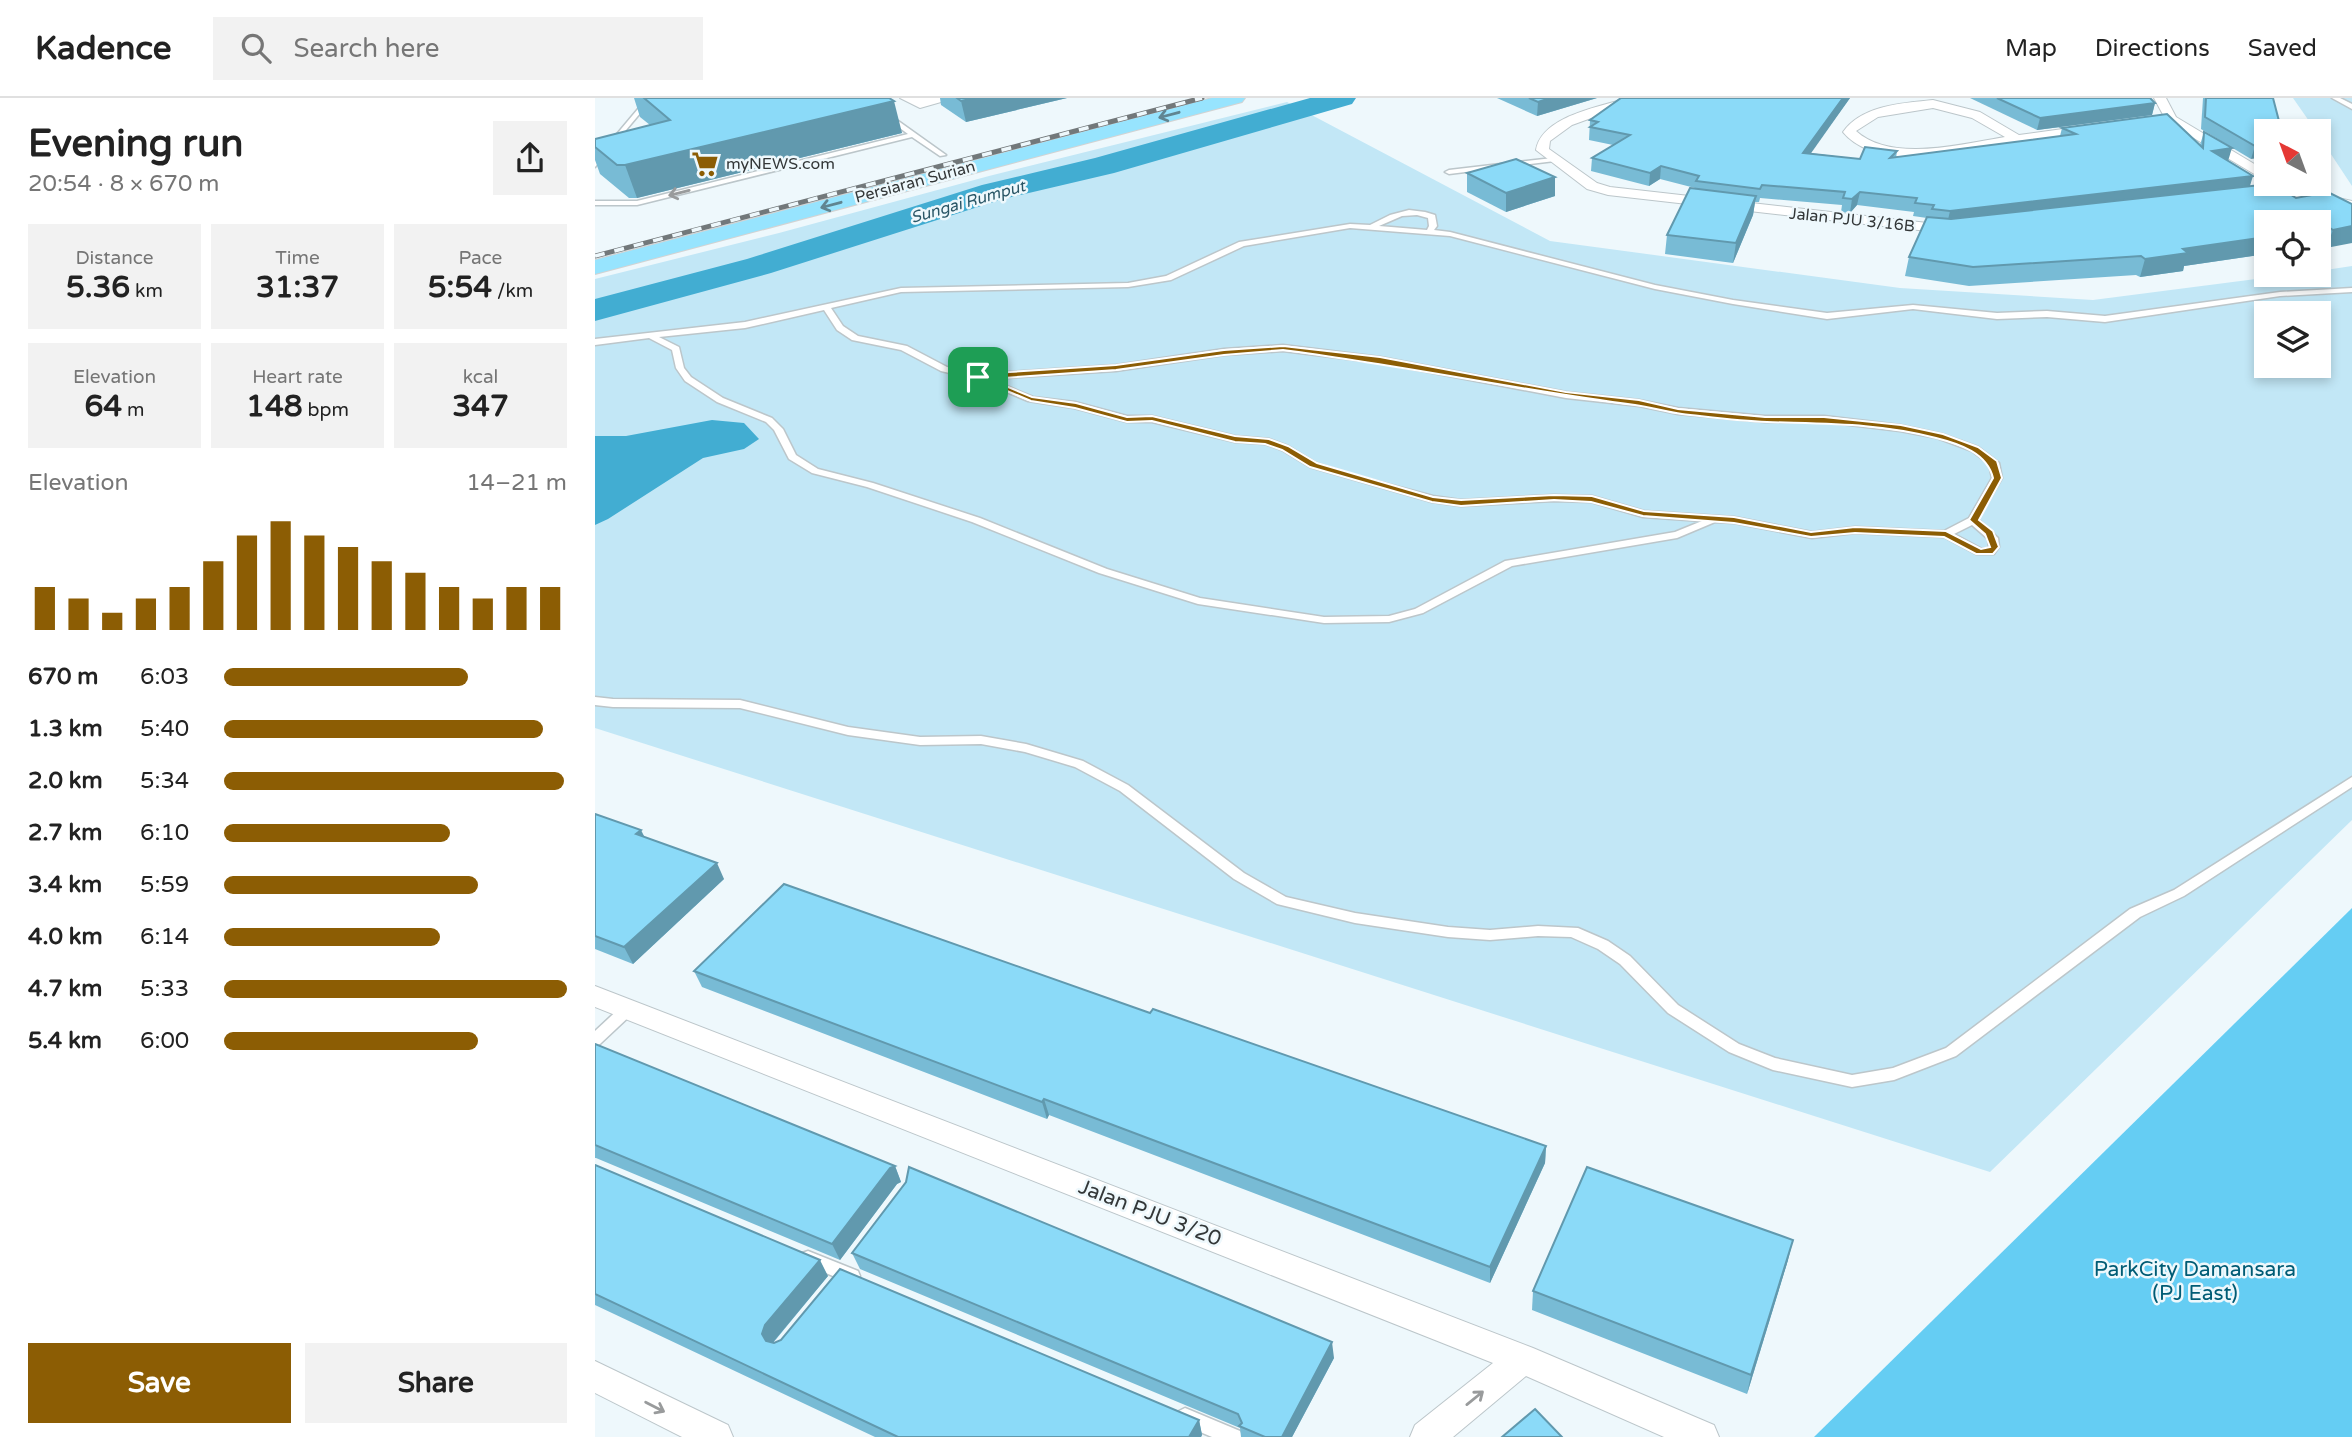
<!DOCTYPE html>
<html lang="en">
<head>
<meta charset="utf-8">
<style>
	body { margin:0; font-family:"Varela Round",sans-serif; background:#f2f2f2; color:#222; height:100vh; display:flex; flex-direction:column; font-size:26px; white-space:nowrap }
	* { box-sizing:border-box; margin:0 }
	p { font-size:23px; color:#767676 }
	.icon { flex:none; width:38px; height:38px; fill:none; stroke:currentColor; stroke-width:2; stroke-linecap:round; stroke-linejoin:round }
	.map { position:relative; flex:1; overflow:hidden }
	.details { display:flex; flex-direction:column; background:#fff; width:595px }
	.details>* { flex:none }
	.needle { width:46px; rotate:319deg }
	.buttons { position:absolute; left:1659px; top:21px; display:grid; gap:14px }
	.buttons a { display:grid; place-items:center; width:77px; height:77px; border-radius:0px; background:#fff; box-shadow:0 4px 10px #0003; font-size:35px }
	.pin { position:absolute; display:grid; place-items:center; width:60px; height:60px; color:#fff; margin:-30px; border-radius:14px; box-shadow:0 4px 10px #0006 }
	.round { display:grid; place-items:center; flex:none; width:74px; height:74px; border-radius:0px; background:#f2f2f2 }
	.head { display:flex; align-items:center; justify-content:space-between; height:119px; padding:0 28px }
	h1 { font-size:38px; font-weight:700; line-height:52px }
	.stats { display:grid; grid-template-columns:repeat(3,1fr); gap:10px; height:119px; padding:7px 28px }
	.stats div { display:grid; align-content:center; border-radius:0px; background:#f2f2f2; text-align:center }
	.stats b { font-size:30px; font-weight:700 }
	.stats small { font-size:19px; font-weight:400 }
	.stats p { font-size:19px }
	.chart { height:196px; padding:14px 28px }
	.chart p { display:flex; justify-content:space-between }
	.chart svg { width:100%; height:126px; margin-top:7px; stroke:#8c5d04; stroke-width:6 }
	.action { display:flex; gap:14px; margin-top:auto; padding:14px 28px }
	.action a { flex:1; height:80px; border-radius:0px; background:#8c5d04; color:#fff; font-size:28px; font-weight:700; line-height:80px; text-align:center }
	.action a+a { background:#f2f2f2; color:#222 }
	ul { padding:0 28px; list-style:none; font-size:23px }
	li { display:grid; grid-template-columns:112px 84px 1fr; align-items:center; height:52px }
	li i { height:18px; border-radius:9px; background:#8c5d04 }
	header { display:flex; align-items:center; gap:42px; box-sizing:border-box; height:98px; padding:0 35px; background:#fff; border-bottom:2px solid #e0e0e0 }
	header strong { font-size:33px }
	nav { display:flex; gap:38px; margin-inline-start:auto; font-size:24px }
	.search { width:490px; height:63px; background:#f2f2f2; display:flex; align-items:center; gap:18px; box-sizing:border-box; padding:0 24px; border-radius:0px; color:#767676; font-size:26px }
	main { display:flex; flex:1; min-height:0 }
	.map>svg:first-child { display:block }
</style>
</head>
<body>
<header>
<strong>Kadence</strong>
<div class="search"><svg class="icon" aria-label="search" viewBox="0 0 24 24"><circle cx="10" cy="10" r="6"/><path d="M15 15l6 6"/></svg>Search here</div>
<nav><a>Map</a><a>Directions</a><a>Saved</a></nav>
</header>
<main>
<section class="details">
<div class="head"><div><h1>Evening run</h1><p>20:54 · 8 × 670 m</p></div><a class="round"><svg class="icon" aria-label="share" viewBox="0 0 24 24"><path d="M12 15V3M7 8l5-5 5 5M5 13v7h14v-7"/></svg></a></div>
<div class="stats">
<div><p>Distance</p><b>5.36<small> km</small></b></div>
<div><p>Time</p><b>31:37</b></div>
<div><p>Pace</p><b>5:54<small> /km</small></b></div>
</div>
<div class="stats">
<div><p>Elevation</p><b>64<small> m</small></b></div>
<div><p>Heart rate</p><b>148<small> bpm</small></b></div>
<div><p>kcal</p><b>347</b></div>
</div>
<div class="chart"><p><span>Elevation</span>14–21 m</p>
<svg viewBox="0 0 160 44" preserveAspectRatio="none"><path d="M5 44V29M15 44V33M25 44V38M35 44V33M45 44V29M55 44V20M65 44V11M75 44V6M85 44V11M95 44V15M105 44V20M115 44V24M125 44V29M135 44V33M145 44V29M155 44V29"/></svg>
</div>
<ul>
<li><b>670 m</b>6:03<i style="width:71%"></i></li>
<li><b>1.3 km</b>5:40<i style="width:93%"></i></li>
<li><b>2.0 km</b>5:34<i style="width:99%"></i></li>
<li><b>2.7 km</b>6:10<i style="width:66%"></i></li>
<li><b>3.4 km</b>5:59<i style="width:74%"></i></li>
<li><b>4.0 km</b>6:14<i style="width:63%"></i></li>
<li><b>4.7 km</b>5:33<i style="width:100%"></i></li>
<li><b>5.4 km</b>6:00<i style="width:74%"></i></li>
</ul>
<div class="action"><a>Save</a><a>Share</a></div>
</section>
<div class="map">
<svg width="1757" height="1339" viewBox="0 0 1757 1339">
	<rect width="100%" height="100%" fill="#eef8fc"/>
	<g fill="#c2e7f6" fill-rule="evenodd">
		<path d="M1698,0h59v88l-33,-50v-5h-3z"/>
		<path d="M692,4l263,139 350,47 193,12 194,-25h32v-4l33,-5v554l-362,352 -1395,-444v-449l184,-46 210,-57zM1671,215h53v53h-53z"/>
	</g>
	<path fill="#65cdf3" d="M1757,810v529h-538z"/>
	<path fill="#42add2" d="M117,322l32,3 15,16 -15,10 -41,9 -95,61 -13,6v-89h31z"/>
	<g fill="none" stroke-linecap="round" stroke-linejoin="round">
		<path fill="#42add2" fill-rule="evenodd" d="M715,0h46l-4,6 -238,69 -111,26 -232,74 -176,48v-22l152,-40 235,-74 113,-27z"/>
		<g stroke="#bcc6ca" stroke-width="3">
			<g id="lane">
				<path d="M65,0h10l-23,7 -52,62v-7l48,-57z"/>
				<path d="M264,0h7l80,57 -6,1 -28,-19 -275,68h-42v-4h42l271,-67z"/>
				<path d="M1737,0h8l12,6v5z"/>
				<path d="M958,60l4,2 -2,1 -106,13 -4,-2 4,-2z"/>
				<path d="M814,112l16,2 10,3 2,11 -3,4 16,2 205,53 78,15 94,13 86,-8 84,8 50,-2 58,5 175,-24 72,-4v4l-72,4 -175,26 -58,-5 -50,2 -84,-10 -86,10 -94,-15 -78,-15 -205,-53 -100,-8 -106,18 -73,34 -43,7 -227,5 -70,16 12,18 15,10 49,10 40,21 31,7 138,-9 108,-16 59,-4 97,12 186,35 73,8 39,8 87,8h59l76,9 42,9 36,13 21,16 3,15 -24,41 20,19 1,9 -5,7h-18l-32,-17 -89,-4 -43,5 -78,-15 -19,-1 -38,16 -165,28 -89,47 -34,9 -65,1 -126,-19 -99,-31 -127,-51 -105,-35 -55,-14 -23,-14 -15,-29 -8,-8 -49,-20 -32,-21 -9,-13 -4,-18 -23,-12 -54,7v-6l150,-17 156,-34 227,-5 38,-7 73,-34 111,-18 20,1 20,-10zM822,117l11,3 1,8 -2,4 -48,-4 23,-10zM229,212l13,20 15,10 49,10 40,21 34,8 53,22 46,7 53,14h25l83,20 30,2 17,6 28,17 122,35 29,4 93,-5 37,1 52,15 59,4 -27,11 -170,29 -90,48 -26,7 -65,1 -124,-19 -93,-29 -127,-51 -107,-35 -55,-14 -22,-14 -13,-26 -11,-11 -49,-20 -32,-21 -7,-9 -5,-21 -20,-10 86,-9zM688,253l97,12 186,35 73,8 39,8 87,8h59l76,9 37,7 35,13 17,13 3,14 -23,40 -25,13 -89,-4 -43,5 -78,-15 -90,-6 -52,-15 -38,-1 -93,5 -28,-4 -83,-22 -34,-11 -28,-17 -19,-7 -34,-3 -83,-20h-25l-52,-14 -42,-5 -43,-18 126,-8 108,-16zM1377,427l16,14 1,8 -2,2h-5l-28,-15z"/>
				<path d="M0,599l18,2 127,1 108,27 72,10 61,-1 45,8 57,17 45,24 116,88 42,24 69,16 93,14 42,3 48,-4 40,2 30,13 22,15 48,49 61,39 36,14 77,17 41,-7 53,-20 184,-139 44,-19 178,-113v10l-168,109 -44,21 -184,139 -62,24 -42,7 -79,-17 -44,-18 -61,-39 -48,-49 -22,-15 -27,-12 -33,-1 -48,4 -42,-3 -93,-14 -78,-19 -43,-25 -114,-88 -45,-24 -50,-15 -44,-8 -61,1 -72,-10 -108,-27 -127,-1 -18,-2z"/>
				<path d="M33,905l5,2 2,4 -2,4 -33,31 -5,2v-15l28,-26z"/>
				<path d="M213,1153l50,20 2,5 -2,5 -6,3 -50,-21 -2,-5 2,-5z"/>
				<path d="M590,1310l55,23 3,6h-31l-33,-14 -3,-6 3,-6z"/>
			</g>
		</g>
		<g stroke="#bcc6ca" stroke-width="2">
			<g id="street">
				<path d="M305,0h55l-35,10z"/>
				<path d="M1033,0h18l-74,27 -22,16 -1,8 48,34 13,4 344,39 7,4 -7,4 -346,-39 -21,-6 -51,-39c6,-34 63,-43 92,-52z"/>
				<path d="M1559,0h12l10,19 90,54v10l-99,-59z"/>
				<path d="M1338,2l47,12 39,23 73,-10 6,4 -6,4c-27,3 -53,6 -80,11 -47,7 -134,30 -169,-12 19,-27 60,-29 90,-32zM1338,10l39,10 33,19c-43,7 -114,26 -149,-6l22,-14z"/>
				<path d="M1675,86h16l7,4 59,13v8l-68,-15z"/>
				<path d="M0,888l938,362 181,77 5,12h-55l-138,-61 -73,61h-43l5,-12 78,-62 -898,-356z"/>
				<path d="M0,1263l133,64 5,12h-51l-87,-44z"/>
			</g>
		</g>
		<g stroke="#d2d3d3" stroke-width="2">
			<path id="primary" d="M617,0h33l-3,4 -647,172v-14z"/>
		</g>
		<use href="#lane" fill="#fff" fill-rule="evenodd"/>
		<use href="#street" fill="#fff" fill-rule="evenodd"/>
		<use href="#primary" fill="#97e4fe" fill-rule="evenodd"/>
		<g stroke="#72787a" stroke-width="5">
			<path id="rail" d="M0,158l607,-158"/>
		</g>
		<use href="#rail" stroke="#eef8fc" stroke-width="3.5" stroke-dasharray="10" stroke-linecap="butt"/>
	</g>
	<g fill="#78bbd5">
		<path d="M39,0h255l13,35 -265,65h-8l-29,-24 -5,-14v-21l55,-14 -10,-8z"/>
		<path d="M345,0h127l-101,24 -25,-17z"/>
		<path d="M902,0h100l-60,18z"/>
		<path d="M1025,0h230l-40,55 50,6 37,-8 -1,7 164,-22 2,-8 138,17 4,-13 46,54 46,12 56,6 -26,44 -3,-2 -4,1v-25h-53v32l-82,12 -1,5 -43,6 -4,-2 -167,11 -64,-10 4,-19 18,-39 -14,-2 1,-4 -57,-7 -7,8 -9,-1 1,-7 -82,-7 -1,4h-4l-2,13 -20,48 -68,-9 2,-19 28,-47 -35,-9 -11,7 -58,-15 1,-13 21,-13 -24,-5 1,-20z"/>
		<path d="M1375,0h180l5,5 -3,12 -115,15z"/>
		<path d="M1608,0h70l6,23 -28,38 -50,-30z"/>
		<path d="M872,75l88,4v19l-49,16 -39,-20z"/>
		<path d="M0,716l50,24 79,41 -91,85 -38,-15z"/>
		<path d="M99,873l456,42 396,133 -1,17 -55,120 -441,-168 -2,4 -345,-132z"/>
		<path d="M0,946l300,122 6,16 -4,2 -57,76 -244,-102h-1z"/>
		<path d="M0,1067l233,111 -55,67 426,77 3,15 -1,2h-326l-280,-132z"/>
		<path d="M257,1155l482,105 -42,79h-51l-1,-9 -380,-159z"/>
		<path d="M1193,1162l-41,134 -215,-84 1,-19z"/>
	</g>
	<g fill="#6199ae">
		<path d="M379,0h93l-101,24 -5,-21z"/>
		<path d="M955,0h47l-60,18 1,-14z"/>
		<path d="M1248,0h7l-48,68 1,-13z"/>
		<path d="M299,3l8,32 -265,65 -12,-33z"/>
		<path d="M1560,5l-3,12 -115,15 3,-12z"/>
		<path d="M1671,47v12l-15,2 4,-13z"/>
		<path d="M1637,50l-4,13 -16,-10z"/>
		<path d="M1066,68l-1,13 -11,7 1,-13z"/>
		<path d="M1658,78l-4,13 -302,35 3,-13z"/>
		<path d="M960,79v19l-49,16v-19z"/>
		<path d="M1265,94l-3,13 -7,8 2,-14z"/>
		<path d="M1161,98l-3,19 -20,48 3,-20z"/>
		<path d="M1757,128v17l-26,5 7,-18z"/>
		<path d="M1735,130l-7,18 -4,1v-18z"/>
		<path d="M1671,139v17l-82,12 -1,5 -43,6 5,-18 38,-10z"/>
		<path d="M46,732l8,16 -13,-12z"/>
		<path d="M122,765l7,16 -91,85 -9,-17z"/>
		<path d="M449,1001l5,16 -2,4 -5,-17z"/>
		<path d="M951,1048l-1,17 -55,120v-16z"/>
		<path d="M300,1068l6,16 -4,2 -57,76 -8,-16 58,-76z"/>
		<path d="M1198,1142l-5,20 -41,134 4,-19z"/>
		<path d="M225,1162l8,16 -54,65 -3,8 -9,-15 3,-9z"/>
		<path d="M737,1244l2,16 -42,79h-10z"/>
		<path d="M604,1322l3,15 -1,2h-12z"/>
	</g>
	<g fill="#8bdaf8" stroke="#6199ae" stroke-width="2">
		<path d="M49,0h245l5,3 -269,64h-8l-22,-18v-8l75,-19z"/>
		<path d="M362,0h17l-13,3z"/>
		<path d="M934,0h21l-12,4z"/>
		<path d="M1026,0h222l-40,55 57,6 5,-12 32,4 -7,7 186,-24 -14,-6 105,-14 36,34 1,-16 28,16 -20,3 41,25 -303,35 -18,-2 2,-4 -19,-2 2,-5 -57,-6 -8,7 -9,-1 2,-6 -83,-7 -2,4 -64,-8 3,-5 -38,-10 -11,7 -58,-15 38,-23 -40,-8 8,-5 -8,-2z"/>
		<path d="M1402,0h153l5,5 -115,15z"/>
		<path d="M1611,0h67l6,23 17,10h-30v14l-11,1 -50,-29z"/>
		<path d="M921,61l39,18 -49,16 -39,-20z"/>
		<path d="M1675,86h4l22,14 32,-6 24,12v22l-19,4 -3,-2 -11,1v-7h-53v15l-83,12 5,4 -43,6 -4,-3 -168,11 -64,-10 18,-40 24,2z"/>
		<path d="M1095,90l66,8 -20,47 -69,-8z"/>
		<path d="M0,716l46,16 -5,4 81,29 -93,84 -29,-11z"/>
		<path d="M189,786l366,129 3,-4 393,137 -56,121 -446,-168 -2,3 -348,-131z"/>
		<path d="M0,946l300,122 -5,2 -58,76 -237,-99z"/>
		<path d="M0,1067l225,95 -55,65 -3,9 4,7 8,2 7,-3 59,-71 359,151 -10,17h-291l-303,-143z"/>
		<path d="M314,1069l423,175 -50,95h-17l-26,-11 3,-3 -4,-9 -386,-161 54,-71z"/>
		<path d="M992,1069l206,73 -42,135 -218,-84z"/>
		<path d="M940,1311l27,28h-60z"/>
	</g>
	<defs><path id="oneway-shaft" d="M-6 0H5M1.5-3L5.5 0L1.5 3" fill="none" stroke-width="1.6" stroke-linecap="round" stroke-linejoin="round" transform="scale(1.75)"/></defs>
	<g stroke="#608591">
		<use href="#oneway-shaft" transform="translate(574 17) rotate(165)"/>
		<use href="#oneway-shaft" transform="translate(236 107) rotate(165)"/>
	</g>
	<g stroke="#999b9c">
		<use href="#oneway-shaft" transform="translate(84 95) rotate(166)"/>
		<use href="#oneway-shaft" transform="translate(880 1300) rotate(-39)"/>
		<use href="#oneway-shaft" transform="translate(60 1309) rotate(27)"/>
	</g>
	<path fill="#8c5d04" stroke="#fff" stroke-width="2" fill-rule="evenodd" d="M688,248l97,11 186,35 73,8 39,9 87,8h59l77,8 42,9 35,13 19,14 5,17 -23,42 14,11 6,16 -6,7h-17l-32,-17 -89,-4 -44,4 -77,-14 -91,-7 -52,-14 -37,-2 -93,6 -29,-4 -122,-35 -28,-17 -17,-6 -30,-2 -83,-21 -25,1 -52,-14 -44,-7 -57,-24 4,-3 138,-9 108,-15zM688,252c118,15 234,40 352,55 16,2 31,7 47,9 28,3 57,7 85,8 57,2 114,1 169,16 24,6 51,15 57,40l-24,42 16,14 5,13 -9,2 -35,-18 -91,-4 -44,5 -77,-15 -90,-6 -52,-15 -38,-1 -93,5 -28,-3 -116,-34 -29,-17 -19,-7 -34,-3 -83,-20 -25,1 -51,-14 -44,-6 -43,-18 127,-9 108,-15z"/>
	<defs>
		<g id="supermarket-bare" transform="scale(2.1)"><path d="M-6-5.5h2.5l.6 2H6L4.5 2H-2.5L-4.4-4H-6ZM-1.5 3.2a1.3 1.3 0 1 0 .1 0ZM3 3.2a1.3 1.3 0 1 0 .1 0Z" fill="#8c5d04" stroke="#eef8fc" stroke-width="2.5" paint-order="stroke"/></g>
	</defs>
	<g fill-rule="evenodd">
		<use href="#supermarket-bare" x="110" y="66"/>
	</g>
	<g text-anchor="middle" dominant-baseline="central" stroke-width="5" stroke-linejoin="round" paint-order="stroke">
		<g font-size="16" fill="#333738" stroke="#eef8fc" text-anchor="start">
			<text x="131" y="66">myNEWS.com</text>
		</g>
		<g font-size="16" fill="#333738" stroke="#eef8fc">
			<text transform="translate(320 84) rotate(-15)">Persiaran Surian</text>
			<text transform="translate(1257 122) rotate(6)">Jalan PJU 3/16B</text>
		</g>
		<g font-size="16" font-style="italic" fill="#295666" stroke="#eef8fc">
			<text transform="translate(373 104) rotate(-16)">Sungai Rumput</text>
		</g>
		<g font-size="21" fill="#333738" stroke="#eef8fc">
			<text transform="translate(555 1115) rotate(21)">Jalan PJU 3/20</text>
		</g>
		<g font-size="21" fill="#005c75" stroke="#eef8fc">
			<text x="1600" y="1171">ParkCity Damansara<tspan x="1600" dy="24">(PJ East)</tspan></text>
		</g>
	</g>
</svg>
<div class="buttons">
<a><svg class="needle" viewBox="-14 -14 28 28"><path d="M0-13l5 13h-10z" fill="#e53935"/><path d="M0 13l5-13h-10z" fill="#767676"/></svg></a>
<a><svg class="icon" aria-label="locate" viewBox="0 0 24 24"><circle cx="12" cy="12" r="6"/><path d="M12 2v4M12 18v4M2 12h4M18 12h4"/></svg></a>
<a><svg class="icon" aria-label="layers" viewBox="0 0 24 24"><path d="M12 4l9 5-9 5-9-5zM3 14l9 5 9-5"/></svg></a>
</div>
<div class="pin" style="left:383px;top:279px;background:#1e9e55"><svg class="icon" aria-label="arrive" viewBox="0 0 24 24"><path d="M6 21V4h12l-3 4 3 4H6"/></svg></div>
</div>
</main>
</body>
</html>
